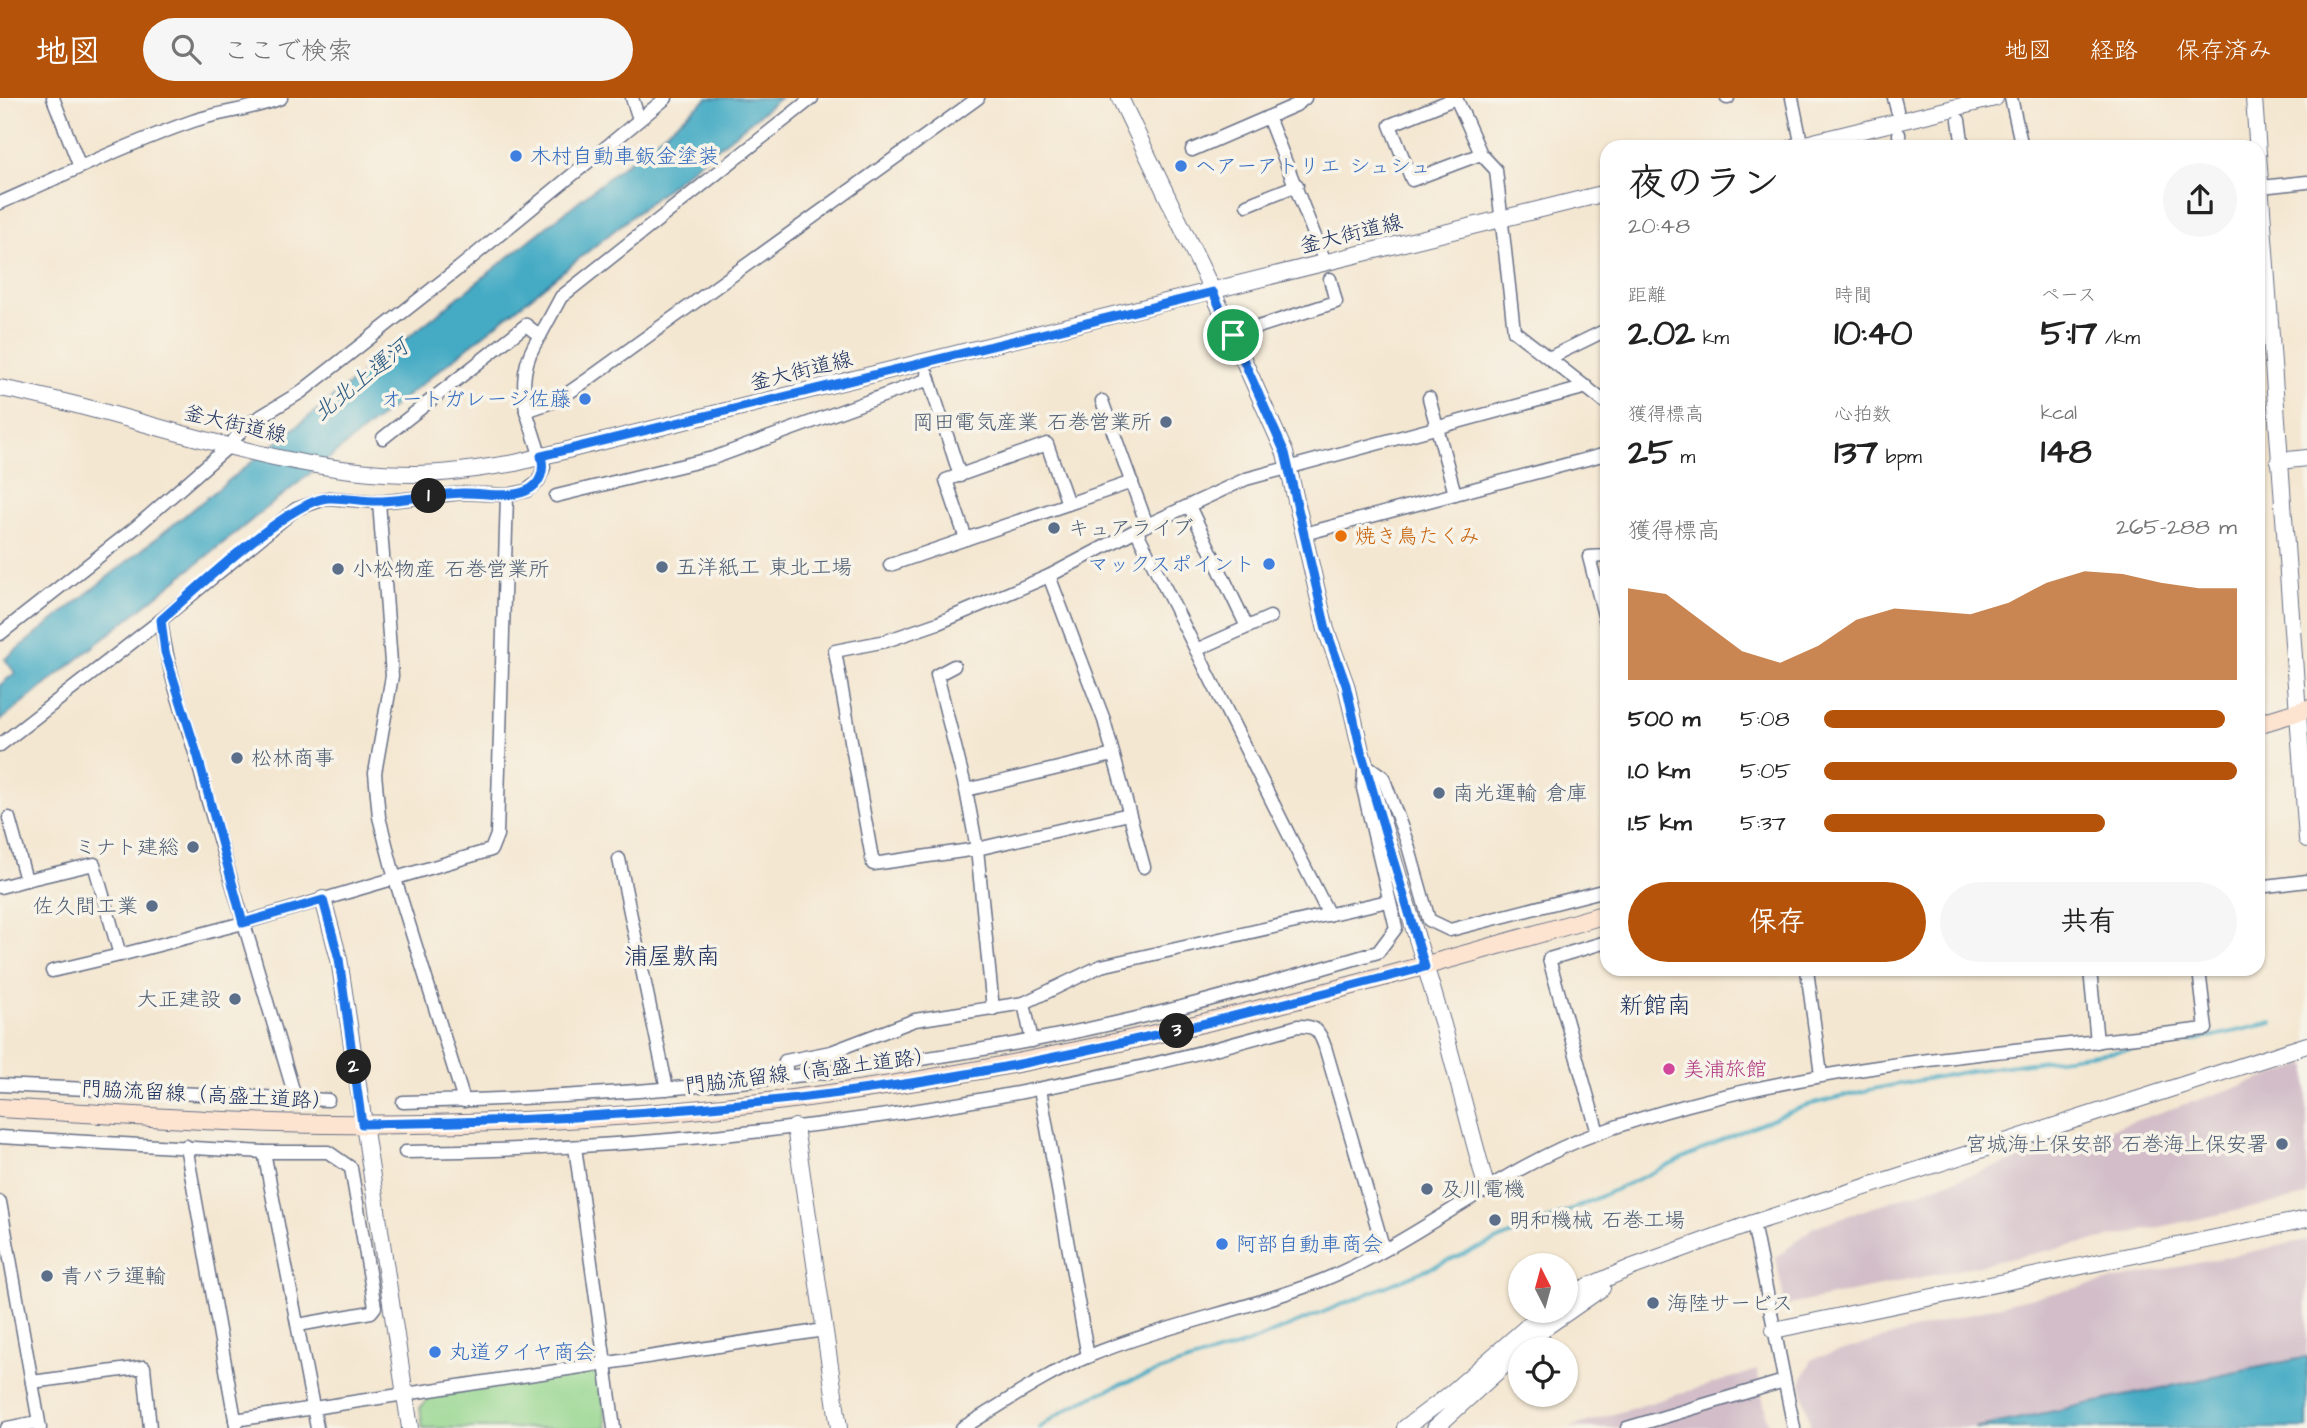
<!DOCTYPE html>
<html lang="ja">
<head>
<meta charset="utf-8">
<style>
	body { margin:0; font-family:"Architects Daughter","Klee One",sans-serif; background:#f6f6f6; color:#222; height:100vh; display:flex; flex-direction:column; font-size:26px; white-space:nowrap }
	* { box-sizing:border-box; margin:0 }
	p { font-size:23px; color:#767676 }
	.icon { flex:none; width:38px; height:38px; fill:none; stroke:currentColor; stroke-width:2; stroke-linecap:round; stroke-linejoin:round }
	.map { position:relative; flex:1; overflow:hidden }
	.drawer { position:absolute; left:1600px; top:42px; width:665px; height:836px; display:flex; flex-direction:column; background:#fff; border-radius:21px; box-shadow:0 2px 5px #0004 }
	.drawer>* { flex:none }
	.needle { width:46px; rotate:354deg }
	.buttons { position:absolute; left:1508px; top:1155px; display:grid; gap:14px }
	.buttons a { display:grid; place-items:center; width:70px; height:70px; border-radius:50%; background:#fff; box-shadow:0 2px 5px #0004; font-size:35px }
	.pin { position:absolute; display:grid; place-items:center; width:60px; height:60px; color:#fff; margin:-30px; border:4px solid #fff; border-radius:50%; box-shadow:0 2px 7px #0007 }
	.km { position:absolute; width:35px; height:35px; margin:-18px; border-radius:50%; background:#222; color:#fff; font-size:19px; line-height:35px; text-align:center }
	.round { display:grid; place-items:center; flex:none; width:74px; height:74px; border-radius:37px; background:#f6f6f6 }
	.summary { display:flex; align-items:center; justify-content:space-between; height:119px; padding:0 28px }
	h1 { font-size:38px; font-weight:700; line-height:52px }
	.stats { display:grid; grid-template-columns:repeat(3,1fr); gap:10px; height:119px; padding:7px 28px }
	.stats div { display:grid; align-content:center }
	.stats b { font-size:35px; font-weight:700 }
	.stats small { font-size:19px; font-weight:400 }
	.stats p { font-size:19px }
	.chart { height:196px; padding:14px 28px }
	.chart p { display:flex; justify-content:space-between }
	.chart svg { width:100%; height:126px; margin-top:7px; fill:#b45309; opacity:.7 }
	.action { display:flex; gap:14px; margin-top:auto; padding:14px 28px }
	.action a { flex:1; height:80px; border-radius:42px; background:#b45309; color:#fff; font-size:28px; font-weight:700; line-height:80px; text-align:center }
	.action a+a { background:#f6f6f6; color:#222 }
	ul { padding:0 28px; list-style:none; font-size:23px }
	li { display:grid; grid-template-columns:112px 84px 1fr; align-items:center; height:52px }
	li i { height:18px; border-radius:9px; background:#b45309 }
	header { display:flex; align-items:center; gap:42px; box-sizing:border-box; height:98px; padding:0 35px; background:#b45309; color:#fff }
	header strong { font-size:33px }
	nav { display:flex; gap:38px; margin-inline-start:auto; font-size:24px }
	.search { width:490px; height:63px; background:#f6f6f6; display:flex; align-items:center; gap:18px; box-sizing:border-box; padding:0 24px; border-radius:38px; color:#767676; font-size:26px }
	.map>svg:first-child { display:block }
</style>
</head>
<body>
<header>
<strong>地図</strong>
<div class="search"><svg class="icon" aria-label="search" viewBox="0 0 24 24"><circle cx="10" cy="10" r="6"/><path d="M15 15l6 6"/></svg>ここで検索</div>
<nav><a>地図</a><a>経路</a><a>保存済み</a></nav>
</header>
<div class="map">
<svg width="2307" height="1330" viewBox="0 0 2307 1330">
	<rect width="100%" height="100%" fill="#f7f3e8"/>
	<filter id="ink" filterUnits="userSpaceOnUse"><feTurbulence type="fractalNoise" baseFrequency=".0143" numOctaves="2"/><feDisplacementMap in="SourceGraphic" scale="14" xChannelSelector="R" yChannelSelector="G"/><feConvolveMatrix kernelMatrix="1 2 1 2 8 2 1 2 1" color-interpolation-filters="sRGB"/></filter>
	<filter id="wash" filterUnits="userSpaceOnUse"><feTurbulence type="fractalNoise" baseFrequency=".00686" numOctaves="4" result="noise"/><feDisplacementMap in="SourceGraphic" scale="28" xChannelSelector="R" yChannelSelector="G"/><feGaussianBlur stdDeviation="1.57" result="paint"/><feColorMatrix in="noise" values="0 0 0 0 0 0 0 0 0 0 0 0 0 0 0 0 0 1.4 0 .05"/><feComposite in="paint" operator="in"/></filter>
	<g filter="url(#wash)">
		<rect width="100%" height="100%" fill="#f4e7d1"/>
		<g fill="#d2bdc8">
			<path d="M2307,966v132l-522,110 -9,-48 37,-31z"/>
			<path d="M2307,1142v117l-333,71h-163l-10,-45 11,-24 203,-58z"/>
			<path d="M1757,1272l12,58h-201z"/>
		</g>
		<path fill="#93d58c" stroke="#578275" stroke-width="2" d="M592,1274l8,5 7,51h-184l-3,-20 10,-12z"/>
		<g fill="#44abc4" stroke="#306d91" stroke-width="2">
			<path d="M708,0h72l-780,623v-36l15,-12 -10,-14z"/>
			<path d="M2307,1259v71h-333z"/>
		</g>
		<g fill="none" stroke-linecap="round" stroke-linejoin="round">
			<path stroke="#44abc4" stroke-width="3.5" d="M1039,1330c52,-42 144,-63 207,-84l325,-134 176,-81 57,-23 69,-17 97,-18 222,-30 80,-18"/>
		</g>
	</g>
	<g filter="url(#ink)">
		<g fill="none" stroke-linecap="round" stroke-linejoin="round">
			<g stroke="#676f86" stroke-width="15">
				<g id="minor">
					<path d="M53,0l27,69"/>
					<path d="M632,0l7,21"/>
					<path d="M1727,0h1"/>
					<path d="M1792,0l10,49"/>
					<path d="M1894,0l3,12"/>
					<path d="M2011,0l11,49"/>
					<path d="M1268,19l57,145"/>
					<path d="M1959,22l4,27"/>
					<path d="M1899,36l1,13"/>
					<path d="M1192,52l104,-45 9,-7"/>
					<path d="M1481,56l-69,26 -22,-55 66,-27 25,56 15,16 18,161 92,72"/>
					<path d="M2261,89l46,-5"/>
					<path d="M0,105c64,-28 127,-59 193,-82 29,-10 59,-11 88,-23"/>
					<path d="M1247,107l50,-20"/>
					<path d="M1233,237l103,-33 -6,-23"/>
					<path d="M1551,259l55,-27"/>
					<path d="M927,275l33,103"/>
					<path d="M1429,300l26,96"/>
					<path d="M1102,303l45,124"/>
					<path d="M526,313c-4,-28 -3,-51 14,-75"/>
					<path d="M383,340l143,-113 14,11 21,-39 251,-199"/>
					<path d="M556,398l157,-38 216,-79"/>
					<path d="M379,404l13,174 -17,97 4,44 16,62 69,222"/>
					<path d="M1189,408l58,121"/>
					<path d="M1136,432l193,385"/>
					<path d="M1304,436l302,-80"/>
					<path d="M966,441l-20,-59 101,-36 21,60"/>
					<path d="M1606,458l-17,1 17,66"/>
					<path d="M890,467l242,-83"/>
					<path d="M1049,478l55,144 40,147"/>
					<path d="M161,522c7,61 33,118 46,178l89,302"/>
					<path d="M0,536l135,-106 94,-82 16,-20 56,-34 158,-124 207,-170"/>
					<path d="M1196,552l74,-33"/>
					<path d="M954,568l-17,9 29,115 11,59 16,160"/>
					<path d="M0,647l161,-125 135,-111 32,-11 51,4 83,-9 45,2 19,-4 12,-9 6,-15 -18,-56 32,-11 29,-20 391,-282"/>
					<path d="M1365,666l18,13 24,65 22,78 21,10 156,-40"/>
					<path d="M966,692l147,-35"/>
					<path d="M1129,716l-152,35 -104,15 -38,-213 51,-10 52,-18 111,-47 87,-46 110,-51 341,-92"/>
					<path d="M619,761l48,230"/>
					<path d="M26,782l68,-16 26,91 -68,16"/>
					<path d="M0,789l26,-7 -17,-62"/>
					<path d="M2258,789l49,-6"/>
					<path d="M120,857l123,-32 248,-73 6,-15 10,-340"/>
					<path d="M1807,872l14,105"/>
					<path d="M2090,872l7,72"/>
					<path d="M1024,905l8,38"/>
					<path d="M787,978l-2,-15 46,-9 84,-32 109,-17 77,-37 287,-65"/>
					<path d="M0,987l328,15"/>
					<path d="M1040,991l48,268"/>
					<path d="M403,1004c210,-4 420,-23 626,-61 118,-22 234,-55 349,-89l18,-24 -33,-140 1,-17"/>
					<path d="M1598,1035l-49,-174 57,-17"/>
					<path d="M0,1039l264,15h64l23,16 24,139 -4,5 -73,13"/>
					<path d="M186,1048l50,279"/>
					<path d="M575,1049l39,281"/>
					<path d="M264,1054l53,276"/>
					<path d="M405,1054c301,-3 603,-42 893,-126 18,0 21,4 27,21l59,203"/>
					<path d="M0,1104l40,226"/>
					<path d="M1753,1125l41,205"/>
					<path d="M32,1284l112,-15 6,61"/>
					<path d="M235,1322l589,-90"/>
					<path d="M7,1330l31,-6"/>
					<path d="M962,1330c41,-24 82,-53 127,-72 76,-31 158,-46 234,-76 96,-39 177,-112 275,-147 194,-70 404,-79 608,-104l-7,-59"/>
					<path d="M1627,1330l157,-47"/>
				</g>
			</g>
			<g stroke="#676f86" stroke-width="18">
				<g id="tertiary">
					<path d="M1120,0l93,194 72,161 41,177 20,55 15,66 82,274 44,165"/>
					<path d="M2254,0l53,741"/>
					<path d="M1793,49l202,-49"/>
					<path d="M0,290c137,25 274,86 415,86 34,0 67,-6 100,-11l1091,-270"/>
					<path d="M2279,363l28,-3"/>
					<path d="M323,801l16,60 71,469"/>
					<path d="M795,1029l44,301"/>
					<path d="M1566,1198l64,-28 123,-45 554,-178"/>
					<path d="M1774,1232l533,-111"/>
					<path d="M1522,1251l24,-22 56,-39"/>
					<path d="M1405,1330l44,-33 96,-84"/>
					<path d="M1435,1330l86,-78"/>
				</g>
			</g>
			<g stroke="#676f86" stroke-width="20">
				<g id="secondary">
					<path d="M2258,626l49,-15"/>
					<path d="M0,1010c109,6 218,15 327,16 114,2 230,-3 344,-12 323,-28 626,-107 935,-198"/>
				</g>
			</g>
			<use href="#minor" stroke="#fff" stroke-width="12"/>
			<use href="#tertiary" stroke="#fff" stroke-width="16"/>
			<use href="#secondary" stroke="#fde4d1" stroke-width="18"/>
		</g>
	</g>
	<g fill="none" stroke-linecap="round" stroke-linejoin="round" filter="url(#ink)">
		<g stroke="#fff" stroke-width="14">
			<path id="route" d="M1213,194l72,161 41,176 20,56 15,66 64,216c-168,44 -335,88 -507,115 -184,28 -369,40 -556,42l-23,-165 -16,-59 -80,23 -45,-166 -33,-105 -4,-32c32,-28 129,-120 167,-122 18,-1 36,4 54,3 26,-1 53,-7 80,-8 20,-1 44,6 64,-2 15,-6 19,-21 15,-35z"/>
		</g>
		<use href="#route" stroke="#1a73e8" stroke-width="9"/>
	</g>
	<g fill="#3f7fe0" stroke="#f7f3e8" stroke-width="2.5">
		<circle cx="516" cy="58" r="7"/>
		<circle cx="1181" cy="68" r="7"/>
		<circle cx="585" cy="301" r="7"/>
		<circle cx="1269" cy="466" r="7"/>
		<circle cx="1222" cy="1146" r="7"/>
		<circle cx="435" cy="1254" r="7"/>
	</g>
	<g fill="#5c6f8a" stroke="#f7f3e8" stroke-width="2.5">
		<circle cx="1166" cy="324" r="7"/>
		<circle cx="1054" cy="430" r="7"/>
		<circle cx="662" cy="469" r="7"/>
		<circle cx="338" cy="471" r="7"/>
		<circle cx="237" cy="660" r="7"/>
		<circle cx="1439" cy="695" r="7"/>
		<circle cx="193" cy="749" r="7"/>
		<circle cx="152" cy="808" r="7"/>
		<circle cx="235" cy="901" r="7"/>
		<circle cx="2282" cy="1046" r="7"/>
		<circle cx="1427" cy="1091" r="7"/>
		<circle cx="1495" cy="1122" r="7"/>
		<circle cx="47" cy="1178" r="7"/>
		<circle cx="1653" cy="1205" r="7"/>
	</g>
	<circle fill="#e8710a" stroke="#f7f3e8" stroke-width="2.5" cx="1341" cy="438" r="7"/>
	<circle fill="#d1479c" stroke="#f7f3e8" stroke-width="2.5" cx="1669" cy="971" r="7"/>
	<g text-anchor="middle" dominant-baseline="central" stroke-width="7" stroke-linejoin="round" paint-order="stroke">
		<g font-size="21" fill="#366cbe" stroke="#f7f3e8" text-anchor="start">
			<text x="530" y="58">木村自動車鈑金塗装</text>
			<text x="1195" y="68">ヘアーアトリエ シュシュ</text>
			<text x="571" y="301" text-anchor="end">オートガレージ佐藤</text>
			<text x="1255" y="466" text-anchor="end">マックスポイント</text>
			<text x="1236" y="1146">阿部自動車商会</text>
			<text x="449" y="1254">丸道タイヤ商会</text>
		</g>
		<g font-size="21" fill="#1b2f5e" stroke="#f7f3e8">
			<text transform="translate(1351 136) rotate(-14)">釜大街道線</text>
			<text transform="translate(801 273) rotate(-14)">釜大街道線</text>
			<text transform="translate(235 326) rotate(13)">釜大街道線</text>
			<text transform="translate(810 973) rotate(-7)">門脇流留線（高盛土道路）</text>
			<text transform="translate(207 997) rotate(3)">門脇流留線（高盛土道路）</text>
		</g>
		<g font-size="21" fill="#4e5e75" stroke="#f7f3e8" text-anchor="start">
			<text x="1152" y="324" text-anchor="end">岡田電気産業 石巻営業所</text>
			<text x="1068" y="430">キュアライブ</text>
			<text x="676" y="469">五洋紙工 東北工場</text>
			<text x="352" y="471">小松物産 石巻営業所</text>
			<text x="251" y="660">松林商事</text>
			<text x="1453" y="695">南光運輸 倉庫</text>
			<text x="179" y="749" text-anchor="end">ミナト建総</text>
			<text x="138" y="808" text-anchor="end">佐久間工業</text>
			<text x="221" y="901" text-anchor="end">大正建設</text>
			<text x="2268" y="1046" text-anchor="end">宮城海上保安部 石巻海上保安署</text>
			<text x="1441" y="1091">及川電機</text>
			<text x="1509" y="1122">明和機械 石巻工場</text>
			<text x="61" y="1178">青バラ運輸</text>
			<text x="1667" y="1205">海陸サービス</text>
		</g>
		<g font-size="21" fill="#c56008" stroke="#f7f3e8" text-anchor="start">
			<text x="1355" y="438">焼き鳥たくみ</text>
		</g>
		<g font-size="21" fill="#b23c85" stroke="#f7f3e8" text-anchor="start">
			<text x="1683" y="971">美浦旅館</text>
		</g>
		<g font-size="23" font-style="italic" fill="#295a82" stroke="#f7f3e8">
			<text transform="translate(361 282) rotate(-39)">北北上運河</text>
		</g>
		<g font-size="24" fill="#1b2f5e" stroke="#f7f3e8">
			<text x="672" y="859">浦屋敷南</text>
			<text x="1655" y="908">新館南</text>
		</g>
	</g>
</svg>
<div class="buttons">
<a><svg class="needle" viewBox="-14 -14 28 28"><path d="M0-13l5 13h-10z" fill="#e53935"/><path d="M0 13l5-13h-10z" fill="#767676"/></svg></a>
<a><svg class="icon" aria-label="locate" viewBox="0 0 24 24"><circle cx="12" cy="12" r="6"/><path d="M12 2v4M12 18v4M2 12h4M18 12h4"/></svg></a>
</div>
<div class="pin" style="left:1233px;top:237px;background:#1e9e55"><svg class="icon" aria-label="arrive" viewBox="0 0 24 24"><path d="M6 21V4h12l-3 4 3 4H6"/></svg></div>
<b class="km" style="left:429px;top:398px">1</b>
<b class="km" style="left:354px;top:969px">2</b>
<b class="km" style="left:1177px;top:933px">3</b>
<section class="drawer">
<div class="summary"><div><h1>夜のラン</h1><p>20:48</p></div><a class="round"><svg class="icon" aria-label="share" viewBox="0 0 24 24"><path d="M12 15V3M7 8l5-5 5 5M5 13v7h14v-7"/></svg></a></div>
<div class="stats">
<div><p>距離</p><b>2.02<small> km</small></b></div>
<div><p>時間</p><b>10:40</b></div>
<div><p>ペース</p><b>5:17<small> /km</small></b></div>
</div>
<div class="stats">
<div><p>獲得標高</p><b>25<small> m</small></b></div>
<div><p>心拍数</p><b>137<small> bpm</small></b></div>
<div><p>kcal</p><b>148</b></div>
</div>
<div class="chart"><p><span>獲得標高</span>265–288 m</p>
<svg viewBox="0 0 160 44" preserveAspectRatio="none"><path d="M0 44V12L10 14L20 24L30 34L40 38L50 32L60 23L70 19L80 20L90 21L100 17L110 10L120 6L130 7L140 10L150 12L160 12V44z"/></svg>
</div>
<ul>
<li><b>500 m</b>5:08<i style="width:97%"></i></li>
<li><b>1.0 km</b>5:05<i style="width:100%"></i></li>
<li><b>1.5 km</b>5:37<i style="width:68%"></i></li>
</ul>
<div class="action"><a>保存</a><a>共有</a></div>
</section>
</div>
</body>
</html>
